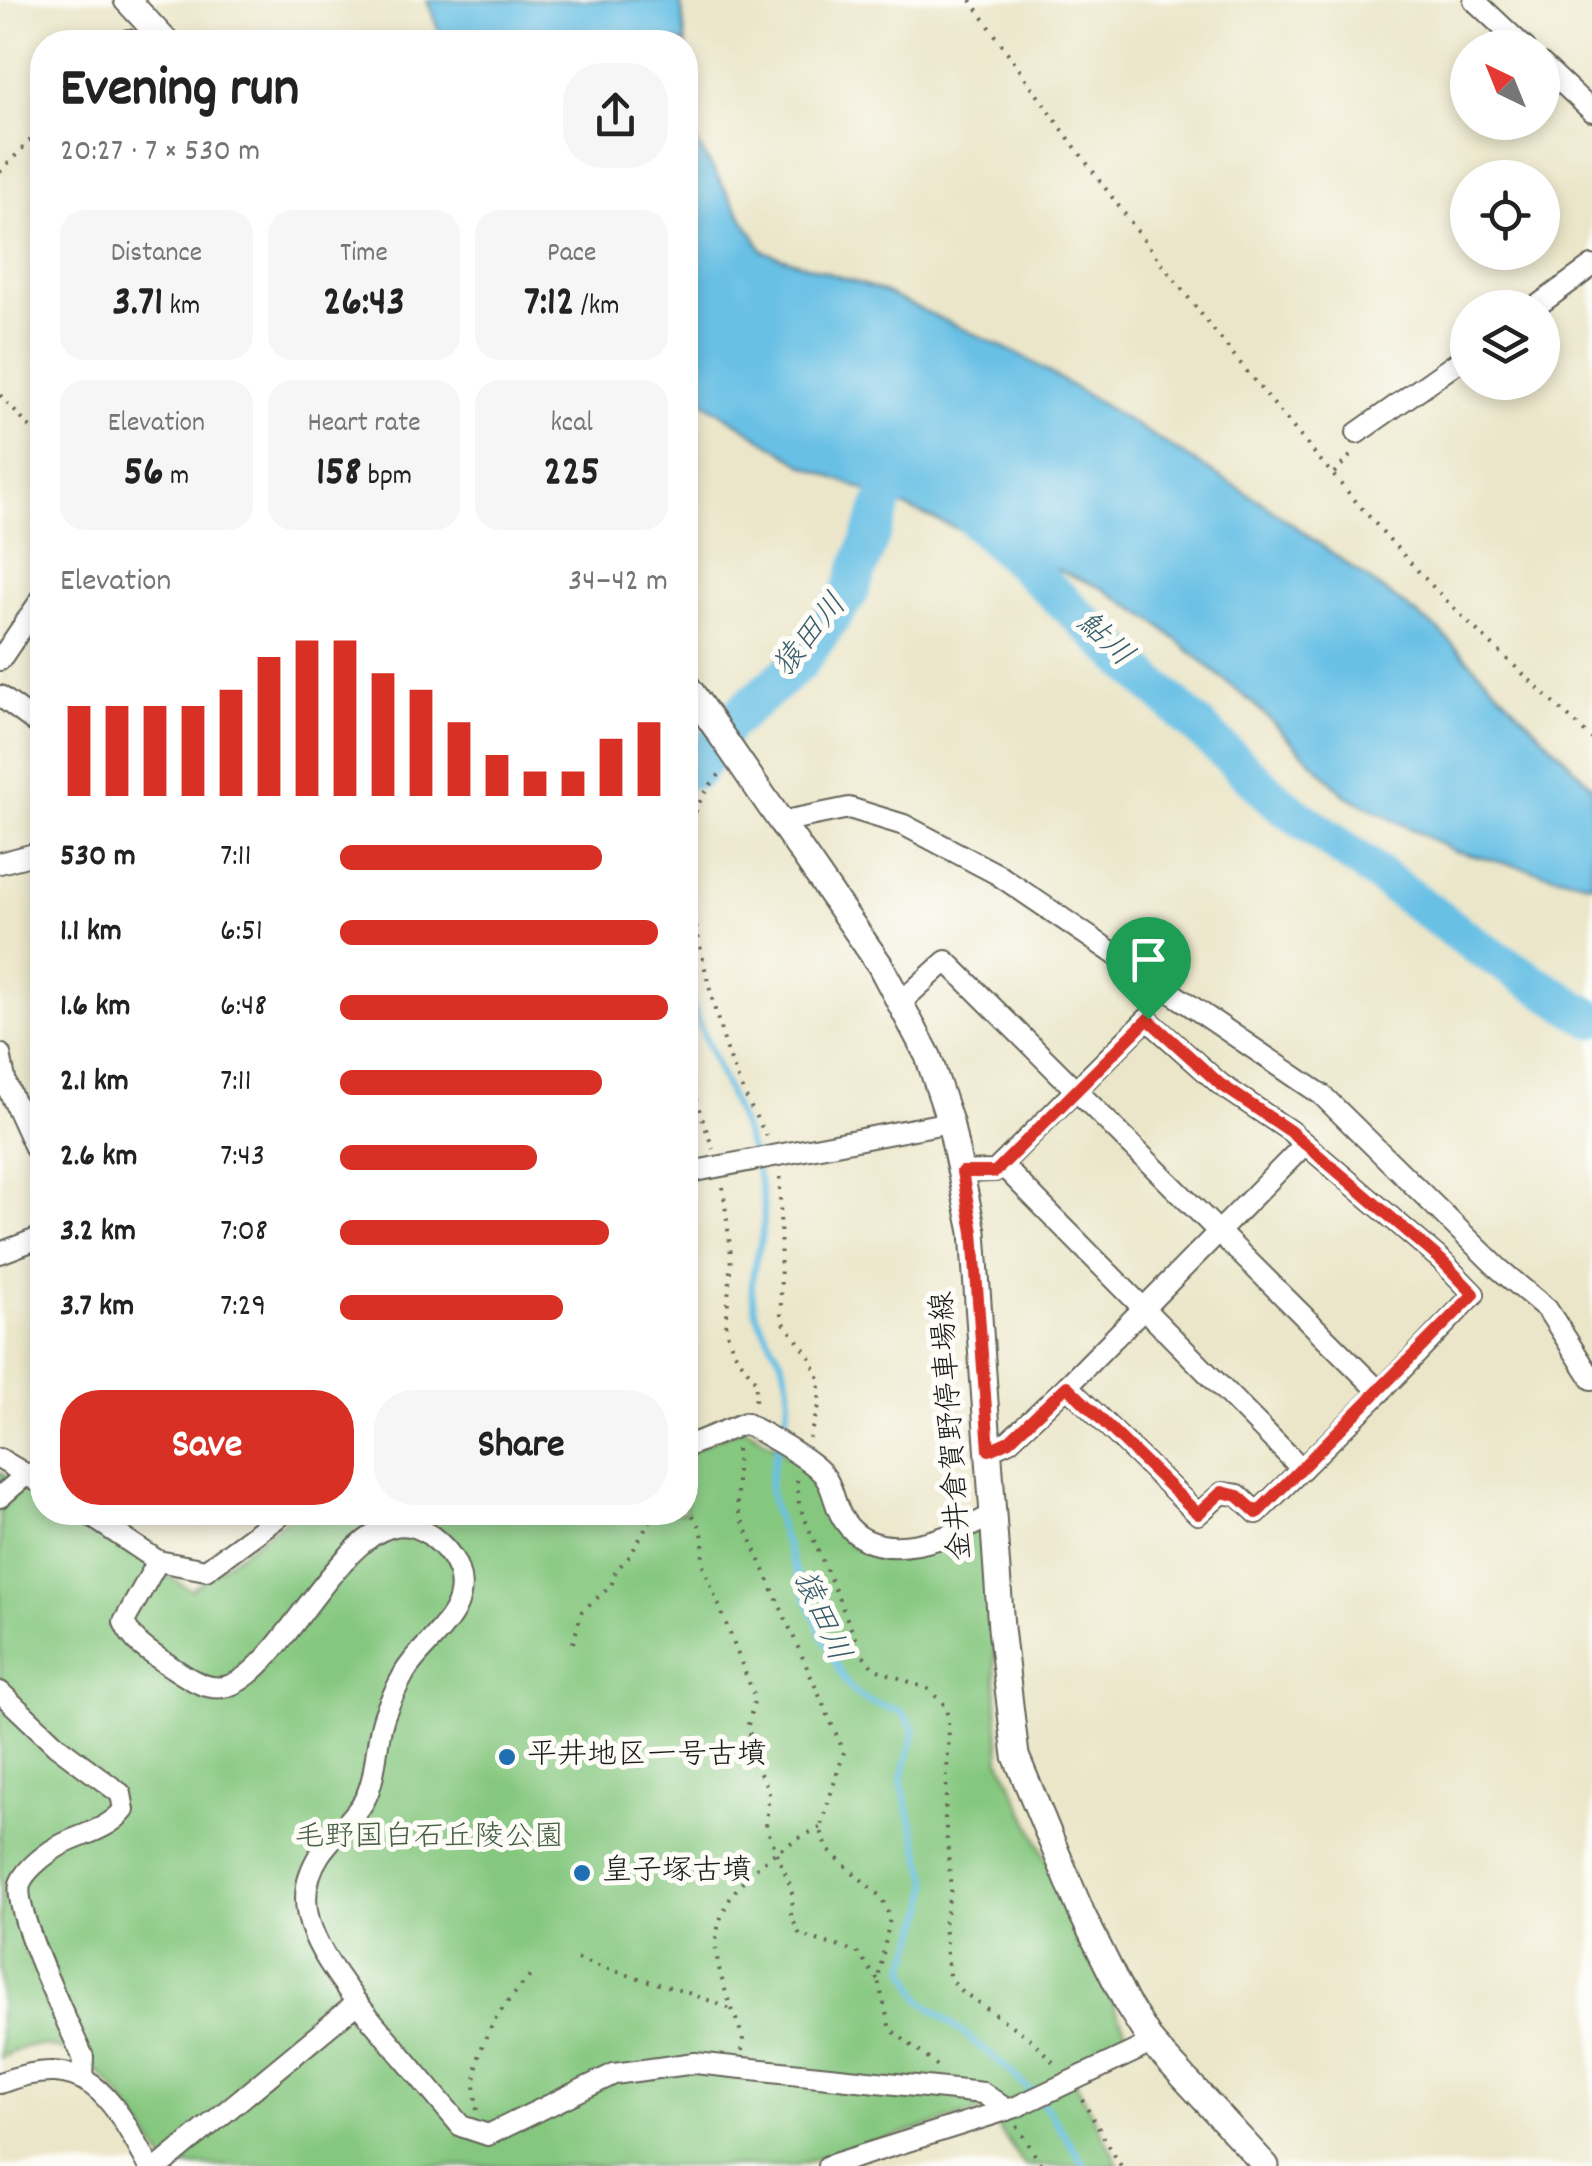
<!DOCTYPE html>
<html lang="en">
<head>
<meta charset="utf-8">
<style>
	body { margin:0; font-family:Dekko,"Klee One",sans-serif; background:#f6f6f6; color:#222; height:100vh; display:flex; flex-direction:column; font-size:38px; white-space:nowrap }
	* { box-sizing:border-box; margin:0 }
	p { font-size:32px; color:#767676 }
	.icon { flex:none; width:55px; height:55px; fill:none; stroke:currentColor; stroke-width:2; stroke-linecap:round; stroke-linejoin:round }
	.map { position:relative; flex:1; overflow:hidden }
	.drawer { position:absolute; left:30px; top:30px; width:668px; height:1495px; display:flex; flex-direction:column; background:#fff; border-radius:40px; box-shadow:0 5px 15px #0003 }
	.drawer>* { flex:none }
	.needle { width:65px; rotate:317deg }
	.fabs { position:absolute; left:1450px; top:30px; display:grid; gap:20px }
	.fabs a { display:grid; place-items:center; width:110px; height:110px; border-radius:50%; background:#fff; box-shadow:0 5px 15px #0003; font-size:50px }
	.pin { position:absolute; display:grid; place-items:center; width:85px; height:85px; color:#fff; margin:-102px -42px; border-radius:50% 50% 50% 0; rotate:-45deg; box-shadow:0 0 10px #0007 }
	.pin .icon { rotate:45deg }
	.round { display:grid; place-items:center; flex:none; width:105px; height:105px; border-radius:40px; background:#f6f6f6 }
	.head { display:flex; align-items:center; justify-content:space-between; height:170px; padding:0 30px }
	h1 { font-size:55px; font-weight:800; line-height:75px }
	.stats { display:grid; grid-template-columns:repeat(3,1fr); gap:15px; height:170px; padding:10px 30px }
	.stats div { display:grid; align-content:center; border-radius:25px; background:#f6f6f6; text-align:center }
	.stats b { font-size:42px; font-weight:800 }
	.stats small { font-size:28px; font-weight:400 }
	.stats p { font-size:28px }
	.chart { height:280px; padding:20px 30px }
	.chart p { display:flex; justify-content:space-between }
	.chart svg { width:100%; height:180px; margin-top:10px; stroke:#d93025; stroke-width:6 }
	.cta { display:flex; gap:20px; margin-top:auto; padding:20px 30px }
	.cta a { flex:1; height:115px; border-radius:40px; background:#d93025; color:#fff; font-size:40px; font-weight:800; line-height:115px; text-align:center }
	.cta a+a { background:#f6f6f6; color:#222 }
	ul { padding:0 30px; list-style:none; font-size:32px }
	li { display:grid; grid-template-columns:160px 120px 1fr; align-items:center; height:75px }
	li i { height:25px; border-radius:12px; background:#d93025 }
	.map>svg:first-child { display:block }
</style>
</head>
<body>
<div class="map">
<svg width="1592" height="2166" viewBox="0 0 1592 2166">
	<rect width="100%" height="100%" fill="#fdfcf7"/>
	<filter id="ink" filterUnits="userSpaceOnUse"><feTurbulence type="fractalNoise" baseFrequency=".01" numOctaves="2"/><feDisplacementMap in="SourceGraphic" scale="20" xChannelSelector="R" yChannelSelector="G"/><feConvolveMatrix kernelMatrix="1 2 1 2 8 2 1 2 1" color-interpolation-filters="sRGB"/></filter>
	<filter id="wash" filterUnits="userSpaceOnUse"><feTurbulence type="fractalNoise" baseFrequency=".0048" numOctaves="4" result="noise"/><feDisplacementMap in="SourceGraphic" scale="40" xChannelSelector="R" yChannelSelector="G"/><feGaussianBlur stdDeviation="2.25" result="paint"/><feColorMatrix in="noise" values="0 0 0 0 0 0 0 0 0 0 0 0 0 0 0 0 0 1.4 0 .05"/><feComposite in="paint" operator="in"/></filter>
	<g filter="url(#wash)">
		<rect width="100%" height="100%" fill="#ebe6c9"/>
		<path fill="#85c77f" stroke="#50724e" stroke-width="2.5" d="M744,1427l71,45 15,45 22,29 57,8 78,-32 13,237 129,279 -60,31 50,97h-94l-39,-56 -194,56h-625c-30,-46 -70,-126 -137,-120 -9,1 -21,8 -30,12v-586l42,26v14l24,1 125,77 104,-77 390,-1v-60z"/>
		<path fill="#68c0e5" stroke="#426e80" stroke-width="2.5" d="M427,0h252l3,9 14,133 67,109 116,39 145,67 239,146 178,129 151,154v98l-138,-33 -109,-56 -87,-87 -104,-87 -52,-33 -297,-122 -120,-76v-348h-242z"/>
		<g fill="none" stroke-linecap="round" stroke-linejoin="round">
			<g stroke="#68c0e5" stroke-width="6">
				<path d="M685,795l12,-25"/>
				<path d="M685,979c19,74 63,140 77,215 8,44 -12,65 -10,97 2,42 34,58 37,97 3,27 -18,68 -19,97 -2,26 63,186 82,205 12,13 32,16 48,20l15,20 -14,52 28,101 -2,23 -21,61 15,33 85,67 41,41 38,58"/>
			</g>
			<g stroke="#68c0e5" stroke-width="38">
				<path d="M974,519l307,285 197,143 114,72"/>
				<path d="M697,770l32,-47 70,-59 51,-72 42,-113 15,-21"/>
			</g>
		</g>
	</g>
	<g filter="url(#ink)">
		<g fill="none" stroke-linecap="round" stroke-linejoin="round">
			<g stroke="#646359" stroke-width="24">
				<g id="minor">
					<path d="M1474,0l51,48"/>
					<path d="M128,40l3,2"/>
					<path d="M1542,64l50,47"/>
					<path d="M1534,308l58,-42"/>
					<path d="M1357,433l111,-78"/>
					<path d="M0,660l42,-62"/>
					<path d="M0,696l42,31"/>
					<path d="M780,822l69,-14 55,17 93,49 325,221 176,173 49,41 45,70"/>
					<path d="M0,863l42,-11"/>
					<path d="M902,1001l44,-40 434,431 -123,121 -19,-18 -16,-2 -24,21 -131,-128 -58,55 -20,9"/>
					<path d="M0,1054l6,30 36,79"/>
					<path d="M1002,1165l300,304"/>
					<path d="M962,1172l33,-1 152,-152 73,65 70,47 151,129 33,34 -94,98"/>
					<path d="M685,1173l265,-51"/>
					<path d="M0,1253l42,-16"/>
					<path d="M1067,1386l237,-241"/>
					<path d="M685,1447l60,-24c24,14 51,27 72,45 18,15 15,37 28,54 33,47 109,15 148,-8"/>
					<path d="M0,1459l37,22"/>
					<path d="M0,1497l27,-23 15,-1"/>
					<path d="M85,1512l73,49 48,9 79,-58"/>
					<path d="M158,1561l-34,61c9,22 29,32 49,46 15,10 35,24 55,18 62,-19 129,-205 202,-151 12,9 23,20 28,35 15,44 -33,69 -53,102 -8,15 -17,31 -22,48 -8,26 -6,57 -19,81 -12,20 -31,34 -44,53 -36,55 5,104 37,149"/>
					<path d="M0,1692l57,54 64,48 3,16c-20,24 -49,24 -73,41 -10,7 -27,21 -31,33 -7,29 49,141 63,173l-1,20"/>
					<path d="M0,2083c88,-34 112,15 149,83"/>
					<path d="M160,2166l197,-163 104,123 27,9 126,-61 81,-11 288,30 24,17"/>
					<path d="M828,2166l188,-59 136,-64"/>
				</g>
			</g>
			<g stroke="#646359" stroke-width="29">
				<g id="major">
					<path d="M127,0l39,42"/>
					<path d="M685,683l195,282 48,91 22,66 23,110 28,396 15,128 66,158 44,88 26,41 114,123"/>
				</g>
			</g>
			<g stroke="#646359" stroke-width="4" stroke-dasharray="2.5 8" stroke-linecap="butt">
				<path d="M971,0c133,193 278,384 435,558 58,64 124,121 186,181"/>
				<path d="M0,172l42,-44"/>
				<path d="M0,395l42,46"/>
				<path d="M1334,473l21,-22"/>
				<path d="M685,874c3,-40 6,-72 37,-102"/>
				<path d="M685,875c21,92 31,178 82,261"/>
				<path d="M685,1069l28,80"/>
				<path d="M780,1177l1,142 29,38 10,24 -1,25 -10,32"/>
				<path d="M723,1187l8,68 -5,74 7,21 23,32 -1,22"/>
				<path d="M737,1449v59l107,244 -24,76 8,22 54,48 8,20 -12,62 12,49 49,38"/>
				<path d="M797,1480l2,25 62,147 12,16 55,21 18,17 3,24 -4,87 6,73 -7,34 5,52 11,14 72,50 24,25"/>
				<path d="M685,1508c19,15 20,31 17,54l53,136 -7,27 11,47 10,18 -3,36 26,64 -1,26 9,19 57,17 21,28"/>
				<path d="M573,1643l9,-32 29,-25 5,-16 14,-14 25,-44"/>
				<path d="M577,1959c52,18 106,29 156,51"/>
				<path d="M742,2051l1,-13c-9,-26 -22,-53 -26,-81 -9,-62 54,-108 103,-129"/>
				<path d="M1082,2100l39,66"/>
				<path d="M477,2110c-9,-58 17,-96 55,-136"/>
				<path d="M1017,2126l25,40"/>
			</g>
			<use href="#minor" stroke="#fff" stroke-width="20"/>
			<use href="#major" stroke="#fff" stroke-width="25"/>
		</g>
	</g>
	<g fill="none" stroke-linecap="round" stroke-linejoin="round" filter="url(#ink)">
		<g stroke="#fff" stroke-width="20">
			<path id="route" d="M1148,1019l72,65 70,47 151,129 33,34 -217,219 -19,-17 -16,-4 -24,22 -131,-128 -58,55 -20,9 -16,-218 -11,-60h33z"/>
		</g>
		<use href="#route" stroke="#d93025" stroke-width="12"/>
	</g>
	<g fill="#1f6fb2" stroke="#fdfcf7" stroke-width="4">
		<circle cx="507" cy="1757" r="10"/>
		<circle cx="582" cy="1873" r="10"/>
	</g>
	<g text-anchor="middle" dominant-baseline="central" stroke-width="10" stroke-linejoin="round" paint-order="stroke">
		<g font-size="30" fill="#1c1c1c" stroke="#fdfcf7">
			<text transform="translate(954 1426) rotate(-94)">金井倉賀野停車場線</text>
		</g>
		<g font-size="30" fill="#1c1c1c" stroke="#fdfcf7" text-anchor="start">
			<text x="527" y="1757">平井地区一号古墳</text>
			<text x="602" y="1873">皇子塚古墳</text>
		</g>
		<g font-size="30" fill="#466044" stroke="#fdfcf7">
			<text x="429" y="1839">毛野国白石丘陵公園</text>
		</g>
		<g font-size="32" font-style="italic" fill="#3a5e6c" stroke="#fdfcf7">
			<text transform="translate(812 637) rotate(-51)">猿田川</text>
			<text transform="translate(1103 641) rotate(43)">鮎川</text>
			<text transform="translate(819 1617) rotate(66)">猿田川</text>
		</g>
	</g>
</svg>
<div class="fabs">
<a><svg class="needle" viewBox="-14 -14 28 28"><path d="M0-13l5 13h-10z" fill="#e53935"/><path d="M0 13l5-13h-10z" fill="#767676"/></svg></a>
<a><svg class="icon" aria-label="locate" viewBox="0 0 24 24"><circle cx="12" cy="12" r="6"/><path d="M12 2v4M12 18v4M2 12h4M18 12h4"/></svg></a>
<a><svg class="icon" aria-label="layers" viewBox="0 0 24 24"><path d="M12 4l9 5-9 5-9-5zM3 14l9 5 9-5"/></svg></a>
</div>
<div class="pin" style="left:1148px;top:1019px;background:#1e9e55"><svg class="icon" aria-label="arrive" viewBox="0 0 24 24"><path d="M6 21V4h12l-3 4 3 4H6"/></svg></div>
<section class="drawer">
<div class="head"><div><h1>Evening run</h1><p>20:27 · 7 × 530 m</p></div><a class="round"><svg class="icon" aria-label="share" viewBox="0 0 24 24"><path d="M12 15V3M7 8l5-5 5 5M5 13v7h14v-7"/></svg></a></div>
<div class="stats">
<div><p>Distance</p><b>3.71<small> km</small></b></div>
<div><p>Time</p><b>26:43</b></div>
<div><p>Pace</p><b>7:12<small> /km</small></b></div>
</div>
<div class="stats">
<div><p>Elevation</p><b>56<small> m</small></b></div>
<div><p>Heart rate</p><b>158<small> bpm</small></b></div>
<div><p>kcal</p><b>225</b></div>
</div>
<div class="chart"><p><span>Elevation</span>34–42 m</p>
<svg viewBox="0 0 160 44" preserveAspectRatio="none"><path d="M5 44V22M15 44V22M25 44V22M35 44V22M45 44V18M55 44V10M65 44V6M75 44V6M85 44V14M95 44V18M105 44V26M115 44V34M125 44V38M135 44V38M145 44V30M155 44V26"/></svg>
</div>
<ul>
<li><b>530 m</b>7:11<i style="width:80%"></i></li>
<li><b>1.1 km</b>6:51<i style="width:97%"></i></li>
<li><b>1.6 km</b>6:48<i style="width:100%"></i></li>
<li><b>2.1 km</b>7:11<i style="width:80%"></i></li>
<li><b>2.6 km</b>7:43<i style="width:60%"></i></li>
<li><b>3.2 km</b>7:08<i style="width:82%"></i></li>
<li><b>3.7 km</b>7:29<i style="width:68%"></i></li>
</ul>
<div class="cta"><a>Save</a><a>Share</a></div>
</section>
</div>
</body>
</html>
